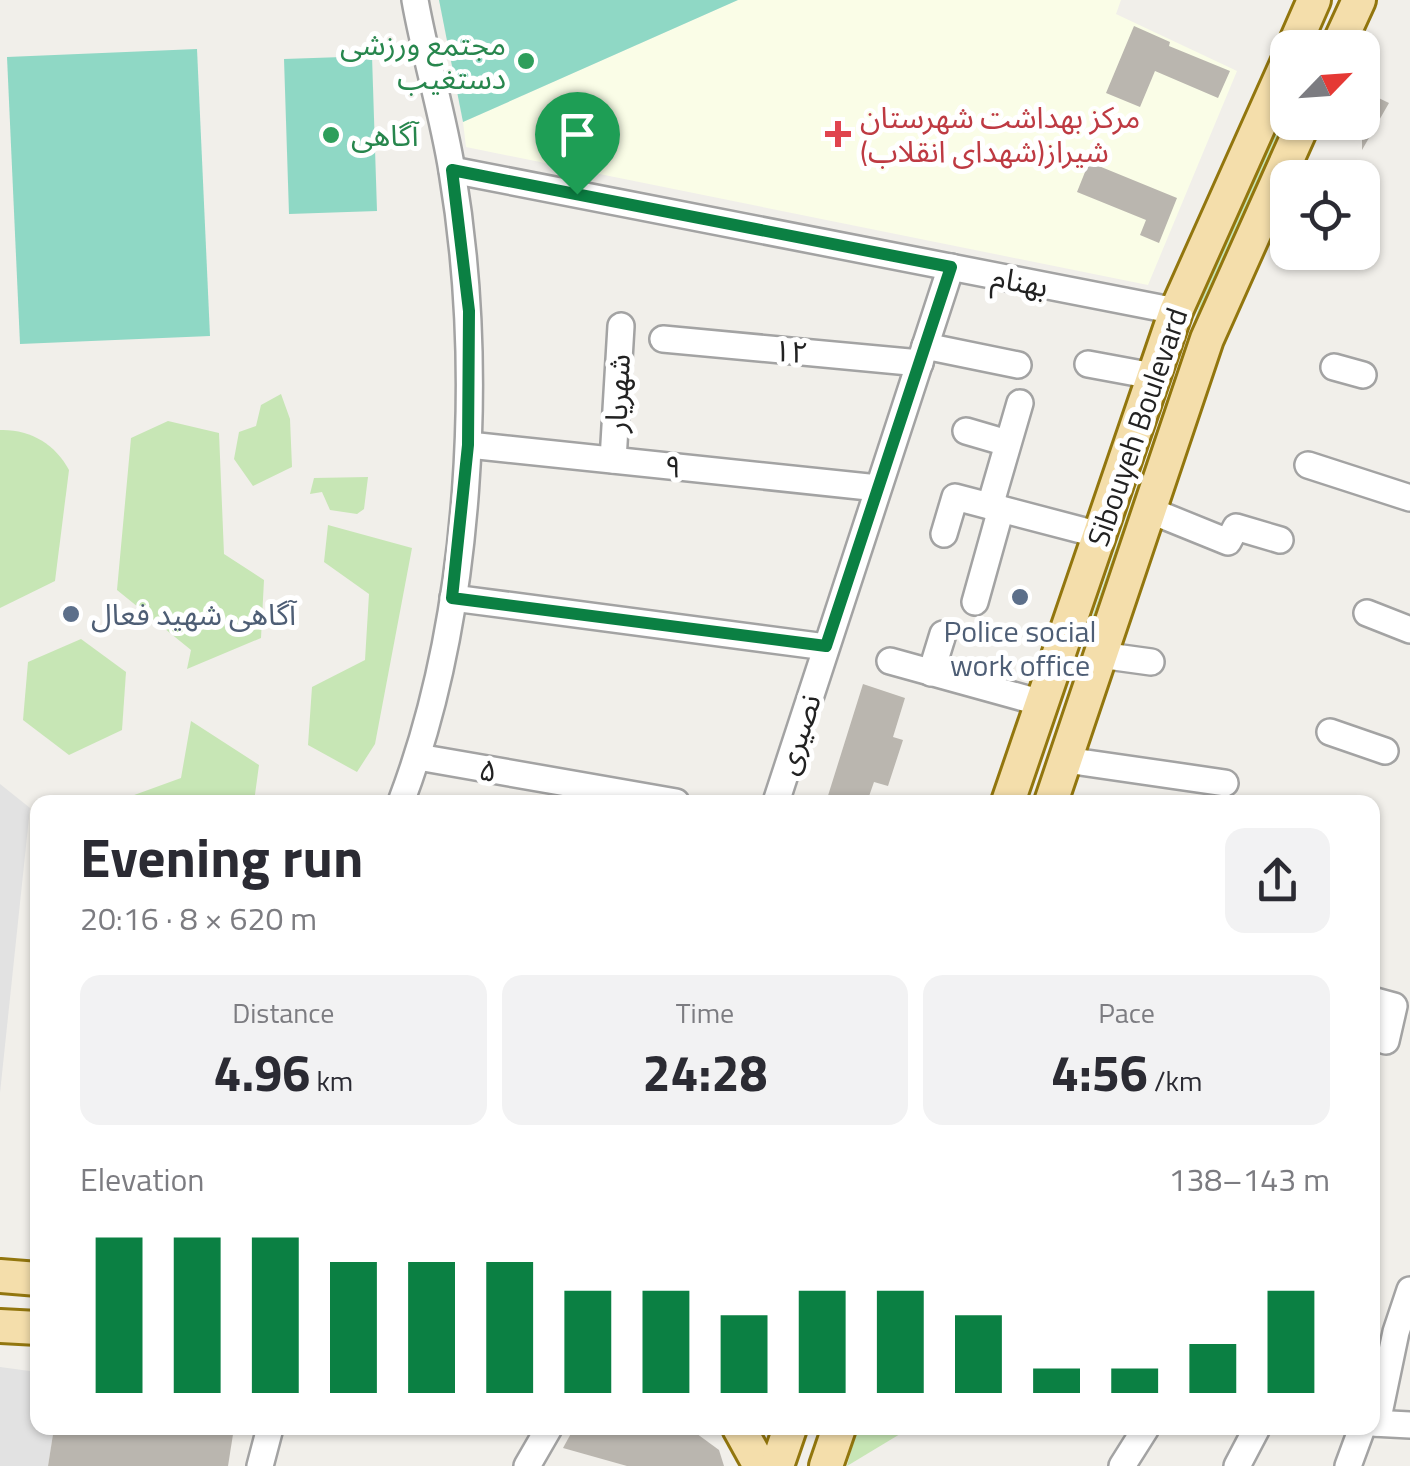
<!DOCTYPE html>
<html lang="en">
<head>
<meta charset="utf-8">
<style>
	body { margin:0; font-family:"Titillium Web","Noto Sans Arabic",sans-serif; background:#f2f2f3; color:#2b2b33; height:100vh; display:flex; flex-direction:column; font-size:38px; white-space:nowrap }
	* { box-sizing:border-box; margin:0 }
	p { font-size:32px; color:#7c7c81 }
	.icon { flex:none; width:55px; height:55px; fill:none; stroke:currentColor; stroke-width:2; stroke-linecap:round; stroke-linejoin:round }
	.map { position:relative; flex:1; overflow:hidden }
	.drawer { position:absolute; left:30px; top:795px; width:1350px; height:640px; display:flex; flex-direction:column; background:#fff; border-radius:20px; box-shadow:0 2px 8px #0004 }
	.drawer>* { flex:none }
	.needle { width:65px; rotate:65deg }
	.fabs { position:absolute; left:1270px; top:30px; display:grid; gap:20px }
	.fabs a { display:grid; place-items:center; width:110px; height:110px; border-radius:20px; background:#fff; box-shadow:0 2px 8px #0004; font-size:50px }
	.pin { position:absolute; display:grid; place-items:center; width:85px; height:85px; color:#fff; margin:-102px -42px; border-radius:50% 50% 50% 0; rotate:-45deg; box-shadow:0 0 10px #0007 }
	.pin .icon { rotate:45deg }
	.round { display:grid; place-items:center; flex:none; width:105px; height:105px; border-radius:20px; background:#f2f2f3 }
	.summary { display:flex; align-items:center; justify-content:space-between; height:170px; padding:0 50px }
	h1 { font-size:55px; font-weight:700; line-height:75px }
	.figures { display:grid; grid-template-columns:repeat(3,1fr); gap:15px; height:170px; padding:10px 50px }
	.figures div { display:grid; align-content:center; border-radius:20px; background:#f2f2f3; text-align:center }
	.figures b { font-size:50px; font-weight:700 }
	.figures small { font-size:28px; font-weight:400 }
	.figures p { font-size:28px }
	.chart { height:280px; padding:20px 50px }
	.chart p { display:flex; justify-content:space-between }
	.chart svg { width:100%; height:180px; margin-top:10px; stroke:#0b8043; stroke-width:6 }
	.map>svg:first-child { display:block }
</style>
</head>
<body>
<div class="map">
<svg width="1410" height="1466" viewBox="0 0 1410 1466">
	<rect width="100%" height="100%" fill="#f1efea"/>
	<path fill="#fafde7" d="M738,0h383l-5,14 121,57 -89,214 -682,-138 -3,-25z"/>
	<g fill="#c7e6b5">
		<path d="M1287,95v23l-86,206 -112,327 -5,1 -2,-6 123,-356z"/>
		<path d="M281,394l9,25 2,48 -39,19 -19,-27 5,-27 17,-6 5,-21z"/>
		<path d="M168,421l51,12 5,121 40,26 -3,58 -74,31 4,-19 -74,-60 14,-152z"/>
		<path d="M0,430c30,-1 55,14 69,40l-14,111 -55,27z"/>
		<path d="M368,477l-4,32 -7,5 -27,-4 -8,-18 -12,2 4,-16z"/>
		<path d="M328,525l84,23 -37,196 -18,28 -49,-27 4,-58 53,-27 4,-66 -45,-32z"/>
		<path d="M81,639l45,33 -4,58 -53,25 -46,-35 5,-58z"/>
		<path d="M191,721l68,44 -5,37h-139l66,-24z"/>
		<path d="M857,1428h53l-63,38z"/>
	</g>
	<g fill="#8fd8c5">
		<path d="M439,0h299l-275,122z"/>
		<path d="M197,49l13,287 -190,8 -13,-287z"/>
		<path d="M372,56l5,155 -88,3 -5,-155z"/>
	</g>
	<g fill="#e2e2e2">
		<path d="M0,784l30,24 -30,285z"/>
		<path d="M0,1367l37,5 1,56h16l-6,38h-48z"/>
	</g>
	<g fill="#bab6af">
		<path d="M1134,26l36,16 -1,4 61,25 -12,27 -63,-27 -15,36 -34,-14z"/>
		<path d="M1362,90l27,13 -27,47v-14l-30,-1v-13h30z"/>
		<path d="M1089,162l88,36 -18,45 -19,-8 6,-15 -69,-28z"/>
		<path d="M863,684l42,14 -12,39 10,3 -15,46 -14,-4 -7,20h-41z"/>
		<path d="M54,1428h180l-6,38h-180z"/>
		<path d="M574,1428h115l30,22 5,16h-97l-64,-18z"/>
	</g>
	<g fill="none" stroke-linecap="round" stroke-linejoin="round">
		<g stroke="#a3a3a3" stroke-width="30">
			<g id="minor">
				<path d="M452,170l724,141"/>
				<path d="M663,339l257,24"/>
				<path d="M925,346l93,19"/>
				<path d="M1088,364l65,12"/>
				<path d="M1334,367l29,8"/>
				<path d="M966,431l41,12"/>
				<path d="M469,445l409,43"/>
				<path d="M613,460l8,-134"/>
				<path d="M1308,465l102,33"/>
				<path d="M990,506l30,-103"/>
				<path d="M1149,510l79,32 8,-15 44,13"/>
				<path d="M944,534l11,-37 145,38"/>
				<path d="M453,598l373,49"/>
				<path d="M975,602l26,-93"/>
				<path d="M1367,613l43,17"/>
				<path d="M1100,655l51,7"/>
				<path d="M890,661l152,42"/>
				<path d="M931,673l12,-39"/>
				<path d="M1330,732l55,19"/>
				<path d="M418,757l258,45"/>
				<path d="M1066,760l159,23"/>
				<path d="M401,802c71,-187 84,-434 51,-631 -9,-57 -27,-114 -37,-171"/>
				<path d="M776,802l175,-535"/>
				<path d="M1372,1000l22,6 -8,35"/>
				<path d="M1372,1423l38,2"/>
				<path d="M1377,1423l19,-91 14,-42"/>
				<path d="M260,1466l10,-38"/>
				<path d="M527,1466l22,-38"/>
				<path d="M1122,1466l24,-38"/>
				<path d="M1237,1466l20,-38"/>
				<path d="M1348,1466l14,-38"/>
			</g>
		</g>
		<g stroke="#92760e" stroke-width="38">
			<g id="major">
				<path d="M1293,48l21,-48"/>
				<path d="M1337,48l22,-48"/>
				<path d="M1008,802l168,-491 112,-250"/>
				<path d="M1051,802l156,-463 97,-217"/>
				<path d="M0,1276l38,3"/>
				<path d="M0,1326l38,2"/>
				<path d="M739,1428l21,38"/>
				<path d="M777,1466l13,-38"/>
				<path d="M826,1466l13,-38"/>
			</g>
		</g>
		<use href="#minor" stroke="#fff" stroke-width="25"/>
		<use href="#major" stroke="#f4deab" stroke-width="32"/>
	</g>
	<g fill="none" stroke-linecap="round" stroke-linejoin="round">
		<g stroke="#fff" stroke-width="20">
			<path id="route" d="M452,170l499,97 -125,379 -374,-48 16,-153 1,-134z"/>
		</g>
		<use href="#route" stroke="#0b8043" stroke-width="12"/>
	</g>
	<g fill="#2e9e5b" stroke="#fff" stroke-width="4">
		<circle cx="526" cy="61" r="10"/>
		<circle cx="331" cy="135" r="10"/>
	</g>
	<path fill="#e0444e" stroke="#fff" stroke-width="4" d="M833 119h10v10h10v10h-10v10h-10v-10h-10v-10h10z"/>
	<g fill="#5c6f8a" stroke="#fff" stroke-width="4">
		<circle cx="1020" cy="597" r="10"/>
		<circle cx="71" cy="614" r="10"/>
	</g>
	<g text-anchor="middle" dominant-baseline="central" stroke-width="10" stroke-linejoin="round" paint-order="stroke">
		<g font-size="30" fill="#27864d" stroke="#fff" text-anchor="end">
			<text x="506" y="44">مجتمع ورزشی<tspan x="506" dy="34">دستغیب</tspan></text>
			<text x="351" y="135" text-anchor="start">آگاهی</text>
		</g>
		<g font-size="30" fill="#be3a42" stroke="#fff" text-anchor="start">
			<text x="860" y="117">مرکز بهداشت شهرستان<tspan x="860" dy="34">شیراز(شهدای انقلاب)</tspan></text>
		</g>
		<g font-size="30" fill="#222" stroke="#fff">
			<text transform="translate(1020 281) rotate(11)">بهنام</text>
			<text transform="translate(791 351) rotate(5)">۱۲</text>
			<text transform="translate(617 393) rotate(-87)">شهریار</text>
			<text transform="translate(1137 427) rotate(-71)">Sibouyeh Boulevard</text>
			<text transform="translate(673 466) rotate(6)">۹</text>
			<text transform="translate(798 734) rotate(-72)">نصیری</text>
			<text transform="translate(488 770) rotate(10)">۵</text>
		</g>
		<g font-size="30" fill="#4e5e75" stroke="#fff" text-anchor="start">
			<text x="91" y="614">آگاهی شهید فعال</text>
			<text x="1020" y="631" text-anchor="middle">Police social<tspan x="1020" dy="34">work office</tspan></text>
		</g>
	</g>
</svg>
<div class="fabs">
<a><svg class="needle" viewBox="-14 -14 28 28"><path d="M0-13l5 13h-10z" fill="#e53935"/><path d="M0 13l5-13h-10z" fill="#7c7c81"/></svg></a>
<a><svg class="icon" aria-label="locate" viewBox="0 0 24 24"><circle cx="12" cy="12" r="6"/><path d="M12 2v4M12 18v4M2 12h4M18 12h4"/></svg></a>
</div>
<div class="pin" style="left:577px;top:194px;background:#1e9e55"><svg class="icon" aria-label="arrive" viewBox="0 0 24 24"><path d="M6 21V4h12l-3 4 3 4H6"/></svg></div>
<section class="drawer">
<div class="summary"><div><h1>Evening run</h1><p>20:16 · 8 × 620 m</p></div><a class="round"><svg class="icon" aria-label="share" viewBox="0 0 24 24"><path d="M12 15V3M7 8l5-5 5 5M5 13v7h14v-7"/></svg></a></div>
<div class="figures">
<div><p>Distance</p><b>4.96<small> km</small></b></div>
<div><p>Time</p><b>24:28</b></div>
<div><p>Pace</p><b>4:56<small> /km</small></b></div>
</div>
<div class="chart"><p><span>Elevation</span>138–143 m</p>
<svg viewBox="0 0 160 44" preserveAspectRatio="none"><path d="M5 44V6M15 44V6M25 44V6M35 44V12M45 44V12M55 44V12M65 44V19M75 44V19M85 44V25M95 44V19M105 44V19M115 44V25M125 44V38M135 44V38M145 44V32M155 44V19"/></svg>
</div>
</section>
</div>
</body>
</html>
